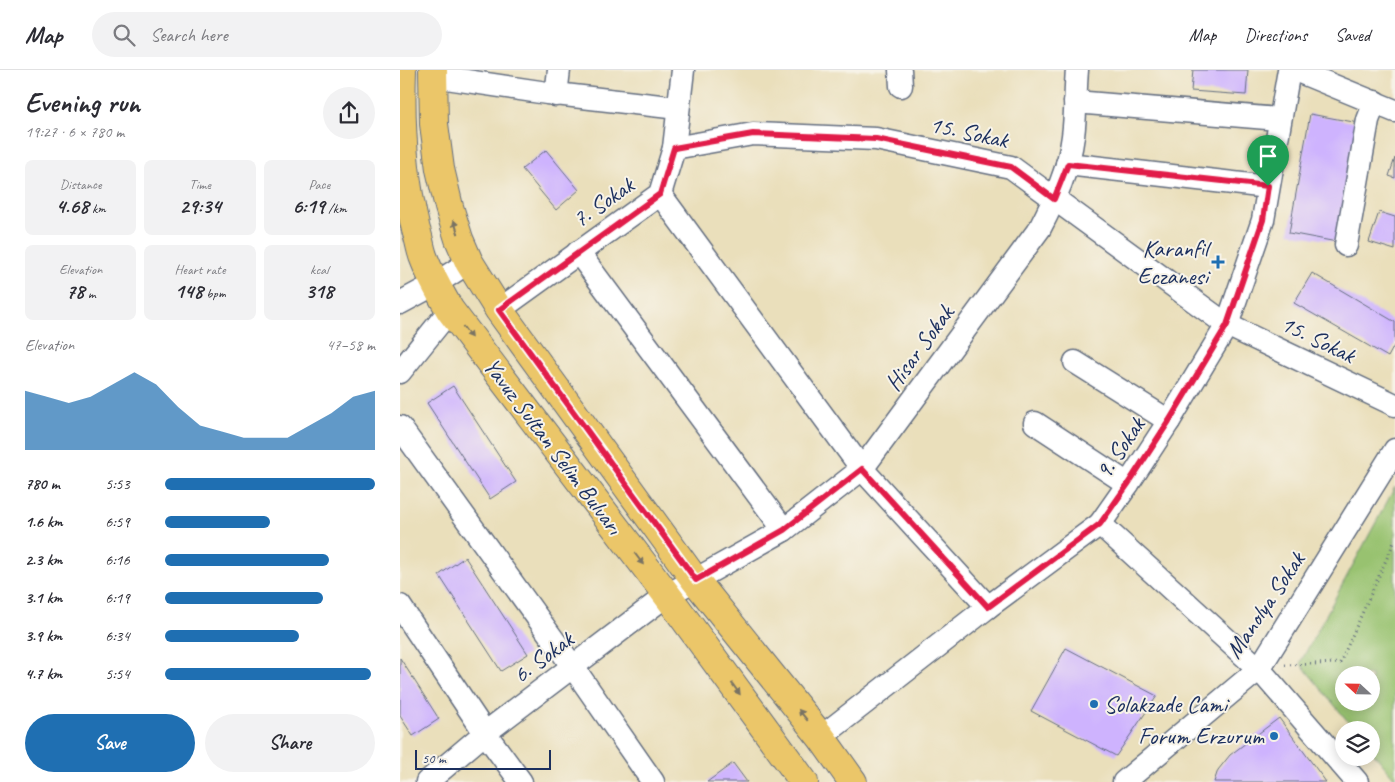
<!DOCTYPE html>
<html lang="en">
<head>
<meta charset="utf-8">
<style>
	body { margin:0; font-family:Caveat,sans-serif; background:#f2f2f3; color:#2b2b33; height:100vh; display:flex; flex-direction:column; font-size:19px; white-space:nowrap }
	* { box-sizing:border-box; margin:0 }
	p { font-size:16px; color:#7c7c81 }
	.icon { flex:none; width:28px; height:28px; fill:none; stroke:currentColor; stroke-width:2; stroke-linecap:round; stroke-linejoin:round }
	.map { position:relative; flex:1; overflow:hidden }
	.side { display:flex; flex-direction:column; background:#fff; width:400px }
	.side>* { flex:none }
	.needle { width:32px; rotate:292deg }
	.buttons { position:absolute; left:935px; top:596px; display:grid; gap:10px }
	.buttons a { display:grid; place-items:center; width:45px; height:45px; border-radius:50%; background:#fff; box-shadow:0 2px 12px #0003; font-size:25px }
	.scale { position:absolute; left:15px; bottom:12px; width:136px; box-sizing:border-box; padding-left:5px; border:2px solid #1b2f5e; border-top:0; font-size:14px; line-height:18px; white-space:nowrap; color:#1b2f5e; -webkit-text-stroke:4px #f7f3e8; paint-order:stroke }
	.pin { position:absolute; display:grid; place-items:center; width:42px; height:42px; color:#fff; margin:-51px -21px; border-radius:50% 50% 50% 0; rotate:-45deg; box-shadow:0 0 5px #0007 }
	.pin .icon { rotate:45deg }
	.round { display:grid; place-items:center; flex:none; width:52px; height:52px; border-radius:26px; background:#f2f2f3 }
	.summary { display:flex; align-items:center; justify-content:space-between; height:85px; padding:0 25px }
	h1 { font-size:28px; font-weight:600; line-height:38px }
	.stats { display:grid; grid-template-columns:repeat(3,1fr); gap:8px; height:85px; padding:5px 25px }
	.stats div { display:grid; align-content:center; border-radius:8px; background:#f2f2f3; text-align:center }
	.stats b { font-size:21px; font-weight:600 }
	.stats small { font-size:14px; font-weight:400 }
	.stats p { font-size:14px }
	.chart { height:140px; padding:10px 25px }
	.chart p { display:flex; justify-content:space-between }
	.chart svg { width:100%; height:90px; margin-top:5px; fill:#1f6fb2; opacity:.7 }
	.action { display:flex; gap:10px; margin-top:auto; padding:10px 25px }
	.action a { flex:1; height:58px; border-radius:30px; background:#1f6fb2; color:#fff; font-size:20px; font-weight:600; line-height:58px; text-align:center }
	.action a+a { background:#f2f2f3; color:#2b2b33 }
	ul { padding:0 25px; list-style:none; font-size:16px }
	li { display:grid; grid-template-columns:80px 60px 1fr; align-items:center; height:38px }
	li i { height:12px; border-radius:6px; background:#1f6fb2 }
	header { display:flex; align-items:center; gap:30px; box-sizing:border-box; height:70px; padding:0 25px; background:#fff; border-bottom:1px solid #e1e1e2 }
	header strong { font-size:24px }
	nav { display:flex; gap:28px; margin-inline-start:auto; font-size:18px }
	.search { width:350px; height:45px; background:#f2f2f3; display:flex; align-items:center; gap:12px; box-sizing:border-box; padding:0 18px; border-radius:28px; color:#7c7c81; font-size:19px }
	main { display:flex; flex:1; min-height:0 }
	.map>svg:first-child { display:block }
</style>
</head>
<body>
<header>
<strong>Map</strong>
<div class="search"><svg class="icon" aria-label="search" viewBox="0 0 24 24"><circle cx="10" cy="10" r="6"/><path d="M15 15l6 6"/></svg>Search here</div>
<nav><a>Map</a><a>Directions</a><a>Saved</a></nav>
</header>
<main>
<section class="side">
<div class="summary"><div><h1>Evening run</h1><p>19:27 · 6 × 780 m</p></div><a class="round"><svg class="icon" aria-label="share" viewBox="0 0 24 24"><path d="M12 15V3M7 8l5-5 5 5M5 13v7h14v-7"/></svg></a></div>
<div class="stats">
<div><p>Distance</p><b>4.68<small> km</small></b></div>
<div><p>Time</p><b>29:34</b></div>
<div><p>Pace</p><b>6:19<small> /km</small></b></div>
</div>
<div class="stats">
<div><p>Elevation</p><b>78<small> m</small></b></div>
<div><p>Heart rate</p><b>148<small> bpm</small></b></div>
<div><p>kcal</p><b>318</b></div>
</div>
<div class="chart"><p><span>Elevation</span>47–58 m</p>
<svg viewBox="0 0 160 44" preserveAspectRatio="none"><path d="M0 44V15L10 18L20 21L30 18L40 12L50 6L60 12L70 23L80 32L90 35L100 38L110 38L120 38L130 32L140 26L150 18L160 15V44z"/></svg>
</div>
<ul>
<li><b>780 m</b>5:53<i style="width:100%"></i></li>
<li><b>1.6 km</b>6:59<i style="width:50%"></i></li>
<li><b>2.3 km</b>6:16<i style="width:78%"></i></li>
<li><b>3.1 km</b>6:19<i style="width:75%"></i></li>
<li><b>3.9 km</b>6:34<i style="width:64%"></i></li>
<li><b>4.7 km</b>5:54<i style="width:98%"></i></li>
</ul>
<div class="action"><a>Save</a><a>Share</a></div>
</section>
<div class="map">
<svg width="995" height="712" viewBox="0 0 995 712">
	<rect width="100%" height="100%" fill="#f7f3e8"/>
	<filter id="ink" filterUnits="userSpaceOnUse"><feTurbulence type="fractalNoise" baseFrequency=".02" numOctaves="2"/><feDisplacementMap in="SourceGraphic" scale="10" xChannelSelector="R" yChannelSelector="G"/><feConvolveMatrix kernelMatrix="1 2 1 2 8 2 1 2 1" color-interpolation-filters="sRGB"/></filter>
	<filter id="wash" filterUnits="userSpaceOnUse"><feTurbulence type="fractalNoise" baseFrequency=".0096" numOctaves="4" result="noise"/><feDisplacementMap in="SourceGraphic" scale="20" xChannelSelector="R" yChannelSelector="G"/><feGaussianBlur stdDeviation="1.12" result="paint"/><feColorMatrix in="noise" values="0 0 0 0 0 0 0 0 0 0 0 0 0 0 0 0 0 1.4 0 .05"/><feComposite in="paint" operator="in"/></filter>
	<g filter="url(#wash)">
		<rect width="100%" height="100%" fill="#eadfbb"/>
		<path fill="#98c26f" stroke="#5a7866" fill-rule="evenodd" d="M995,417v292l-24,-29v-20h-16l-55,-67zM944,605h27v27h-27z"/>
		<g id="blocks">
			<g fill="#ceb3fe">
				<path d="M793,0h55l-2,25 -55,-4z"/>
				<path d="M910,44l49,9 -22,119 -48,-9z"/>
				<path d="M146,80l33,40 -23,20 -34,-41z"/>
				<path d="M995,88v20l-6,-2z"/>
				<path d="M979,142l16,5v33l-26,-8z"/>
				<path d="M912,203l83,49v22l-7,13 -94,-54z"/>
				<path d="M53,316l63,96 -26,17 -63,-96z"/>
				<path d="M65,487l63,97 -27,17 -62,-96z"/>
				<path d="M666,578l91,48 -41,60 -85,-45z"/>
				<path d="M0,588l39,61 -26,17 -13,-20z"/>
				<path d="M879,648l47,64h-112l4,-12 12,-15z"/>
				<path d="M333,693l14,19h-40z"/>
			</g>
		</g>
	</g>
	<g filter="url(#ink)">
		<use href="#blocks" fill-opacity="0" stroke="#636d7f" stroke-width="1"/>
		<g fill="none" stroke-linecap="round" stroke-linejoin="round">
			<g stroke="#636d7f" stroke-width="25">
				<g id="minor">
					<path d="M500,0l1,16"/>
					<path d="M895,0l100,41"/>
					<path d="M33,6l114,17 131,15"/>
					<path d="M156,25l3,-25"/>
					<path d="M675,32l204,17"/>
					<path d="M274,78l79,-14 123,5 135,28 216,158 168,80"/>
					<path d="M667,94l201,23"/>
					<path d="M260,124l202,275 126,138"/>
					<path d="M946,175l22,-125 7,-18"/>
					<path d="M178,182l206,278"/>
					<path d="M0,233l35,-19 34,-22"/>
					<path d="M99,240l161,-116 14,-46 9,-78"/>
					<path d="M675,292l94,59"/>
					<path d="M0,302l50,-62"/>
					<path d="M635,353l93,61"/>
					<path d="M0,357l173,240 80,115"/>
					<path d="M700,454l159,145 98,113"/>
					<path d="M0,536l85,127 36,49"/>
					<path d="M421,667l167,-130 112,-83 28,-40 41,-63 58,-96 36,-105 26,-150"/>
					<path d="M27,712l58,-49 182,-138 28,-15 89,-50 78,-61 178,-241c15,-29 29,-59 33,-92 3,-21 2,-44 4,-66"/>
					<path d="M724,712l135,-113 136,-219"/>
				</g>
			</g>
			<g stroke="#636d7f" stroke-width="30">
				<g id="major">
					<path d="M2,0c-2,54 1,107 14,160 3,8 4,17 7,26 7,19 17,37 27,54l217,285 137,187"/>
					<path d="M33,0l1,54 6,45 9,38 10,32 10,23 30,48 196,270 126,157 32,45"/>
				</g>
			</g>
			<path stroke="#636d7f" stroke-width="3" stroke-dasharray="1 4" stroke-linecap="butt" d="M885,595l55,-2 55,-123"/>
			<use href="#minor" stroke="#fff" stroke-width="22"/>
			<use href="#major" stroke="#ebc669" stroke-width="28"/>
		</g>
		<defs><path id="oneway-solid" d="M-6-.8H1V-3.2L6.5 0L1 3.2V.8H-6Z" transform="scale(1.25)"/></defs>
		<g fill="#797363">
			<use href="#oneway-solid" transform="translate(56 157) rotate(-108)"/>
			<use href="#oneway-solid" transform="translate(67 262) rotate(53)"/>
			<use href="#oneway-solid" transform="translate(239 489) rotate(53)"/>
			<use href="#oneway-solid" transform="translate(336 619) rotate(54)"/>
			<use href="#oneway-solid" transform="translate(403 645) rotate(-129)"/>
		</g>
	</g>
	<g fill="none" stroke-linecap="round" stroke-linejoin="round" filter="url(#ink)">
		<g stroke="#fff" stroke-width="10">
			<path id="route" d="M353,64l123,5 135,28 43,32 14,-35 200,22 -5,34 -36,105 -58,96 -41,63 -28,40 -112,83 -126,-138 -78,61 -88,50 -197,-270 161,-116 14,-46z"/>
		</g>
		<use href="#route" stroke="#e11d48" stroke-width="6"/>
	</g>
	<g fill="#1f6fb2" stroke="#f7f3e8" stroke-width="2">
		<path d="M815.5 184.5h5v5h5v5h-5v5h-5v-5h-5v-5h5z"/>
		<circle cx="694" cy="634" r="5"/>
		<circle cx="874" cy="666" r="5"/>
	</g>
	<g text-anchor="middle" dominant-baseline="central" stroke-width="4" stroke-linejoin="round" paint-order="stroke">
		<g font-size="24" fill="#1b2f5e" stroke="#f7f3e8">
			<text transform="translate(569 62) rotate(12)">15. Sokak</text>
			<text transform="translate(203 132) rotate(-35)">7. Sokak</text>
			<text transform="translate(918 269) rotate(26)">15. Sokak</text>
			<text transform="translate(519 278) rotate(-54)">Hisar Sokak</text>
			<text transform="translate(153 376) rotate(53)">Yavuz Sultan Selim Bulvarı</text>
			<text transform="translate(720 378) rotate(-56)">9. Sokak</text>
			<text transform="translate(865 535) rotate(-56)">Manolya Sokak</text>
			<text transform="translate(143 587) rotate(-37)">6. Sokak</text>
		</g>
		<g font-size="24" fill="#1b2f5e" stroke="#f7f3e8" text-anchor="end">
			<text x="808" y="178">Karanfil<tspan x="808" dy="28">Eczanesi</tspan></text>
			<text x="704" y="634" text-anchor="start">Solakzade Cami</text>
			<text x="864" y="666">Forum Erzurum</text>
		</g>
	</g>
</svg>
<div class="buttons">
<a><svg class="needle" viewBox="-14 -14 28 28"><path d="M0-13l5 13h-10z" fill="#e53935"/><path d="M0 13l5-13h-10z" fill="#7c7c81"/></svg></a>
<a><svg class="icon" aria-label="layers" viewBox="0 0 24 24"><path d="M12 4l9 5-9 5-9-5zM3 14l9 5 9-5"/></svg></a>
</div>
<div class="scale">50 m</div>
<div class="pin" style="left:868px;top:116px;background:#1e9e55"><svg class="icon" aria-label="arrive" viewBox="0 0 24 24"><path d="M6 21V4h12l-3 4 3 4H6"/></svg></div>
</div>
</main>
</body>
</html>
